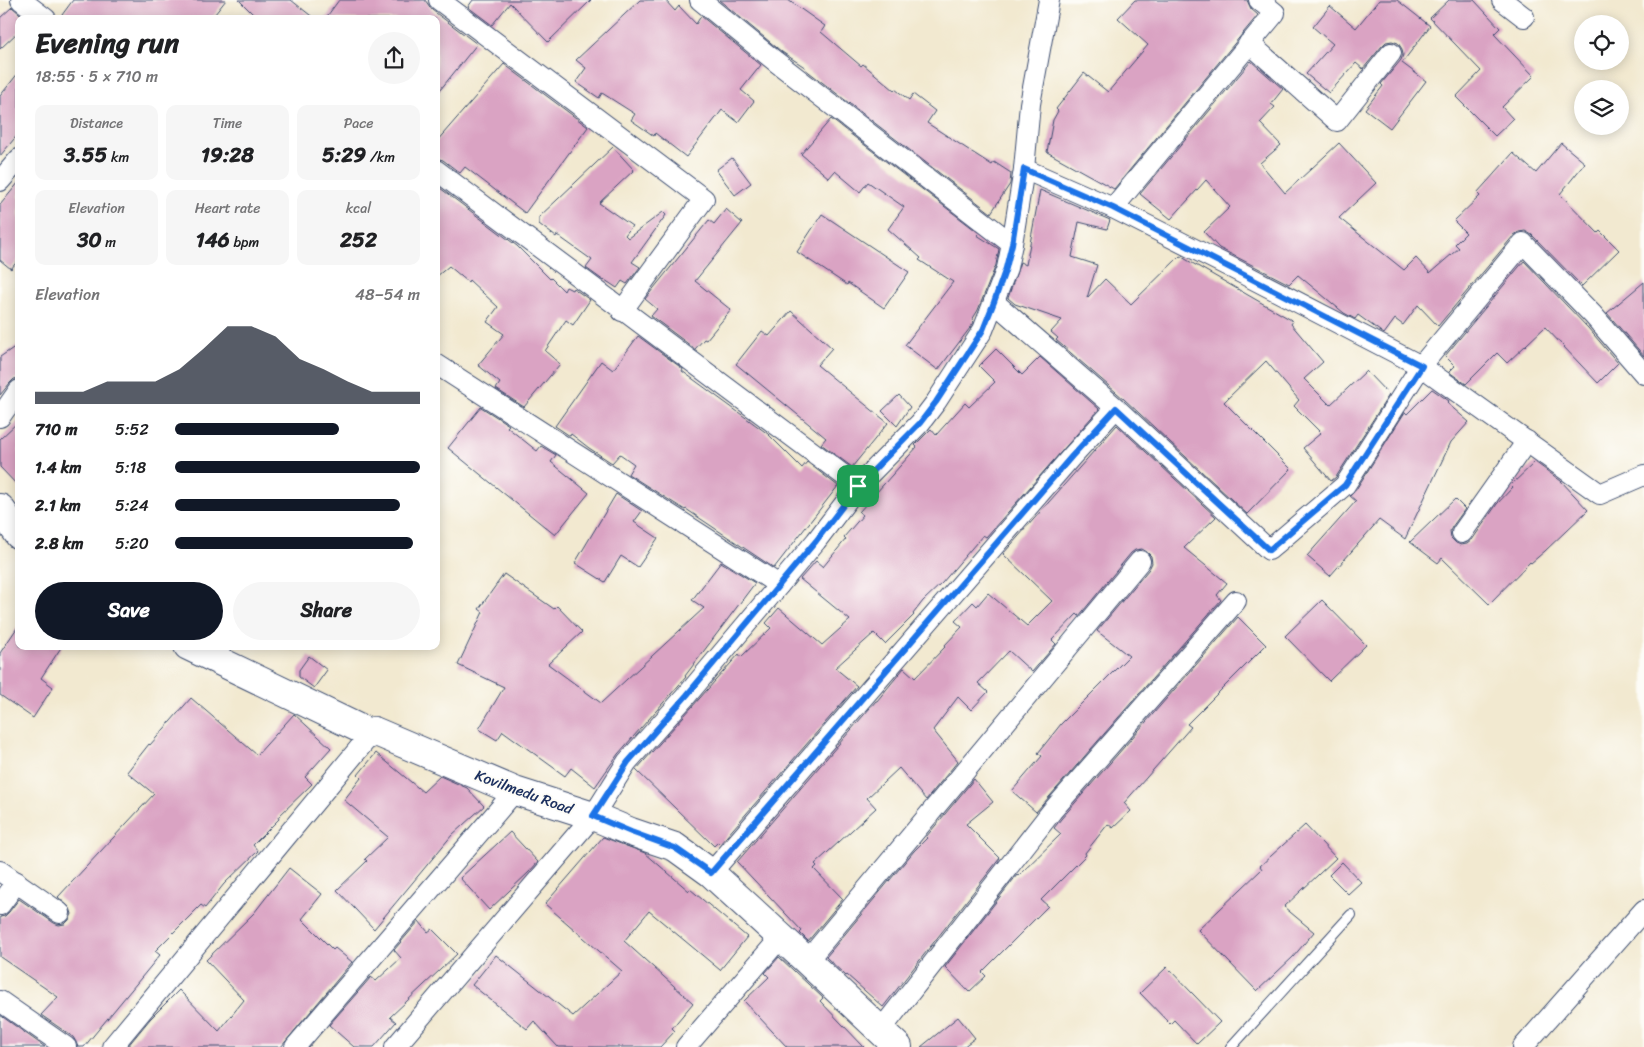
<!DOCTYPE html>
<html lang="en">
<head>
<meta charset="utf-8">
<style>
	body { margin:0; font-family:Sriracha,sans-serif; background:#f6f6f6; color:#202124; height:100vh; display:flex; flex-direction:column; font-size:19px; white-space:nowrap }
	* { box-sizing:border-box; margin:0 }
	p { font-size:16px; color:#757577 }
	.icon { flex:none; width:28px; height:28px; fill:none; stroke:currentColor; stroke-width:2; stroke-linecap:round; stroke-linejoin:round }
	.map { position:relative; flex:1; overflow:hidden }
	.drawer { position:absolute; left:15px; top:15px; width:425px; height:635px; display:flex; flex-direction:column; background:#fff; border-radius:10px; box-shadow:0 2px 12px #0003 }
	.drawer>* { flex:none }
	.fabs { position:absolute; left:1574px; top:15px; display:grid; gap:10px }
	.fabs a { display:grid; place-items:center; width:55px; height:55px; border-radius:50%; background:#fff; box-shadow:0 2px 12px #0003; font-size:25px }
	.pin { position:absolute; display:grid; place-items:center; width:42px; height:42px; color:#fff; margin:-21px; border-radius:10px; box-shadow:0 2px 8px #0006 }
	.round { display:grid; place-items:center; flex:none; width:52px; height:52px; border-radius:26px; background:#f6f6f6 }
	.overview { display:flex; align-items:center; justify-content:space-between; height:85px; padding:0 20px }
	h1 { font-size:28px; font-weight:700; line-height:38px }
	.stats { display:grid; grid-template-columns:repeat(3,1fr); gap:8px; height:85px; padding:5px 20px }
	.stats div { display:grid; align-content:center; border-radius:10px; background:#f6f6f6; text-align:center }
	.stats b { font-size:21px; font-weight:700 }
	.stats small { font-size:14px; font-weight:400 }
	.stats p { font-size:14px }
	.chart { height:140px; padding:10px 20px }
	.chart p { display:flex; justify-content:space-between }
	.chart svg { width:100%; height:90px; margin-top:5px; fill:#111827; opacity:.7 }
	.cta { display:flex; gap:10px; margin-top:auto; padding:10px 20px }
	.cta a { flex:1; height:58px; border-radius:30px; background:#111827; color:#fff; font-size:20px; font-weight:700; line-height:58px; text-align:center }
	.cta a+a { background:#f6f6f6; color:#202124 }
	ul { padding:0 20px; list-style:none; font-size:16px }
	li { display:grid; grid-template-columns:80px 60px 1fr; align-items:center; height:38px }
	li i { height:12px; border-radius:6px; background:#111827 }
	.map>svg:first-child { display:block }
</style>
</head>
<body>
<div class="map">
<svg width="1644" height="1047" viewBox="0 0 1644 1047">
	<rect width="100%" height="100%" fill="#fdfcf7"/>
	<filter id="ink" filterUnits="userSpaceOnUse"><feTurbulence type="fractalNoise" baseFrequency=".02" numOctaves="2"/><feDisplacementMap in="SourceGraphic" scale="10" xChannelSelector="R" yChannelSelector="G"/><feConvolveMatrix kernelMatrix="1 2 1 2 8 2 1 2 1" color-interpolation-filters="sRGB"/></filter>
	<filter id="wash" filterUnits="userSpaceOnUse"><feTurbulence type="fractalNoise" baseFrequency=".0096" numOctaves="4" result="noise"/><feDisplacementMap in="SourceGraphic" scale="20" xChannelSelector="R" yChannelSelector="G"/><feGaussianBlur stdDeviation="1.12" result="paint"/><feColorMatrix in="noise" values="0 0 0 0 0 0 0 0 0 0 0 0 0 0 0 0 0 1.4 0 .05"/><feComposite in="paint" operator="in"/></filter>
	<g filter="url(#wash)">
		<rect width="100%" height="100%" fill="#f2e9d0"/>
		<g id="blocks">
			<g fill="#daa3c3">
				<path d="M73,0h153l-15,19h-152z"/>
				<path d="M239,0h52l24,19h-57z"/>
				<path d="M339,0h86l7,10 45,34 -41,51v-76h-111z"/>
				<path d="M473,0h118l-43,42 -38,-39 -18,22 -24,-18z"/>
				<path d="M640,0h25l10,11 4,-5 17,18 5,-8 60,49 -20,25 13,11 -16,21 -16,-12 -36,47 -31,-24 -1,3 -23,-16 4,-6 -33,-21 -3,5 -23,-16 10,-14 -10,-8z"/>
				<path d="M719,0h69l37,26 -4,6 40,34 2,-2 31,26 1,-1 14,11 4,-6 22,17 -8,12 65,42 2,-3 17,11 -1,11 -19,29 -186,-144 1,-1 -24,-16z"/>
				<path d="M1135,0h112l4,9 7,6 -144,174 -67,-37 6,-32 5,-9 -2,-2 28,-36 24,19 40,-47 -30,-27z"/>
				<path d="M1379,0h18l33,26 -28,37 24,18 -36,47 -25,-19 18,-23 -2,-2 20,-24 2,-5 -1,-6 -4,-6 -6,-2 -6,1 -4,4 -19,23 -7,-6 -27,30 -23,-19 27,-30 -20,-17 17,-21 26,22z"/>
				<path d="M1449,0h25l26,28 -6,6 40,42 -32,31 11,12 -18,17 -39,-39 25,-26 -51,-53z"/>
				<path d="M12,7l14,12h-7v12l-19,18v-31z"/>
				<path d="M1251,61l32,28 -12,15 4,3 -15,16 21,22 -21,18 25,30 54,-50 37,40 -37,35 65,52 12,-12 14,15 29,-25 -4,-4 11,-11 -12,-12 26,-25 -3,-3 36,-40 23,20 25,-30 24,20 -25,31 38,39 2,-2 19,19 -37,36 -50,-51 -7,-4 -6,1 -5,3 -76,91 -20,-21 -15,20 -8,-6 -11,15 -26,-19 -3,4 -11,-6 -46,-38 -9,9 -70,-36 -15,-16 26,-25 -24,-27 -35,39 -31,-25z"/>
				<path d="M504,64l84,63 -63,86 -60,-46 -5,6 -17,-13 -7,-2v-16z"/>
				<path d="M19,72v61l-19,23v-60z"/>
				<path d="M831,119l148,114 -2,2 22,14 -3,16 -18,45 -6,10 2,2 -1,2 -35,46 -33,-25 48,-63 -34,-22 2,-2 -33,-29 16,-22 -36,-25 -8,10 -25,-21 -6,7 -28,-24z"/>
				<path d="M613,147l21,23 -35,33 33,23 -7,9 3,3 35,-26 3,3 -34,47 8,5 -13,17 -5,-3 -5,7 -12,-8 -1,1 -18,-13 6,-8 -35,-25 -1,2 -17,-13v-7z"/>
				<path d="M732,158l19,25 -16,12 -19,-25z"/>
				<path d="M19,182v77l-8,10 -11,-9v-55z"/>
				<path d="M436,185l81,61 33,33 1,-1 13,13 2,-4 6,3 1,-2 17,12 -17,25 -7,-5 -21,31 15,13 -36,43 -28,-18 4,-6 -22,-18 26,-31 -17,-12 11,-15 -29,-27 -1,2 -19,-16 -13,11z"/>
				<path d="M1040,190l70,30 -3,9 -28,-7 -7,35 25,8 -10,33 18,-19 26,25 49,-48 113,65 -2,3 32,38 -19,17 26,26 36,-34 23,24 -53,82 -5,4 -28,-33 18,-15 -27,-27 5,-6 -33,-39 -42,41 67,67 -44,45 -123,-115 -68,-59 2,-2 -7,-6 11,-12 -47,-16 -7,-6 12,-36 6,3z"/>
				<path d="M726,209l16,14 -47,58 36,29 -25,30 -2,-1 -9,10 -44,-33 6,-7 -12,-10 64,-79 5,4z"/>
				<path d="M822,214l87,58 -25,36 -36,-25 -1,2 -50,-33z"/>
				<path d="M1524,261l64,67 30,35 -20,20 -53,-56 -38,36 -10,-10 -31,31 -17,-12 6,-6 -10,-10z"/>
				<path d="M1644,282v74l-37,-43z"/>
				<path d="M791,311l41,37 -15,17 71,58 -36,44 -31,-23 5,-6 -90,-74 26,-33 7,5z"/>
				<path d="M638,336l45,33 -1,2 86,63 34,34 5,-6 31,24 -64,82 -88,-59 -1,1 -57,-36 6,-10 -14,-10 -8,9 -23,-15 -18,-14 -1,2 -15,-10 46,-65 12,9z"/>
				<path d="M19,344v34l-5,1 -4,4 -10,12v-38z"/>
				<path d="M996,349l26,26 18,-18 59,52 -113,128 -3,-2 -41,48 -19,18 -10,13 1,1 -29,29 -11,-11 -39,35 22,18 -137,158 -2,-2 -4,4 -78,-76 103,-116 2,3 30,-29 -5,-5 13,-15 43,37 28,-25 -50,-41 16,-18 7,6 23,-28 -2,-2 19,-22 -4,-3 58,-65 -2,-2 16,-16 5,6 29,-32 4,4 26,-25 -16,-16z"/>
				<path d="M1432,389l17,12 -2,2 22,19 -18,20 -46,97 -26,-19 -49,56 -23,-20 49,-55 -6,-5 5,-5 50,-79 2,2z"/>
				<path d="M899,395l11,12 -13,19 -15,-15z"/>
				<path d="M481,407l28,18 -2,2 30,24 4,-5 15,9 -5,7 38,31 -34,42 -107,-87z"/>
				<path d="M19,421v66l-19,-20v-28z"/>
				<path d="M1117,425l99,92 -32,31 43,35 -10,12 4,5 -185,212 -24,-21 30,-35 -4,-3 23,-29 68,-68 -32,-25 52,-62 3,-6 -1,-7 -4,-4 -5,-3 -7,1 -4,3 -52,63 -2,-2 -25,26 4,4 -24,28 -23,-21 -31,32 10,9 -17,18 -13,-13 -25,33 25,31 -32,39 -27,-32 -32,30 9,10 -61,56 2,2 -3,3 29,30 -35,42 -8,-8 2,-2 -65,-69 139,-161h1l27,-33 11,10 30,-31 -1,-1 18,-19 -7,-6 18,-19 4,4 11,-13 39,33 25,-25 -49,-47z"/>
				<path d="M1535,462l26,19 27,29 -43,41 -14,12 -1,-1 -41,42 -47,-46 -4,5 -28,-21 45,-43 10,10 -13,18 -2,4 1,7 5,5 5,2 6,-1 5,-4 25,-36 16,-17 -2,-2z"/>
				<path d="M616,494l26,17 -8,11 24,16 -20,29 -17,-11 -16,26 -30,-19z"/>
				<path d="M721,562l34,21 -70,93 1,1 -68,77 -23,33 -24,-19 -6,8 -62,-45 -6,9 -18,-11 25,-42 -46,-22 25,-53 -4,-3 25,-35 50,35 3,-3 25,26 -34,32 53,39 103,-95 -12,-8z"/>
				<path d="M1322,600l44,45 -37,36 -44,-45z"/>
				<path d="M1238,617l28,28 -79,79 4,3 -67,76 7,8 -18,17 -5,-4 -23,29 1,2 -45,45 7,6 -66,66 4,4 -17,16 -24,-25 72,-92 1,1 43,-42 -7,-6 7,-9z"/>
				<path d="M19,625v21h43l-21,32 12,9 -20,31 -33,-23v-42z"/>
				<path d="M309,656l18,14 -13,18 -15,-11v-7z"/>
				<path d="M191,698l66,57 37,-41 37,34 -26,29 7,7 -34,33 1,2 -26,26 5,6 -34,33 -19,24 -4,-3 -46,46 5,4 -76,92h-6l-2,-5 -3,-5 -32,-22 17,-18 -58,-40v-40l5,-1 4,-4 10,-13 35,24 5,2 6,-1 4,-4 3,-6 -2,-6 -12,-11 96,-103 -27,-22 22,-28 1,1z"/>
				<path d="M376,753l47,39 17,-16 27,12 17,18 -32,29 -78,94 -37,-39 30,-29 -2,-2 23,-22 -44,-37 17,-22 -3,-3z"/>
				<path d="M974,779l19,23 -27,22 34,34 -117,149 -36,-32 -1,1 -20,-19 88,-106 13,-13 -1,-1z"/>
				<path d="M1305,825l31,33 -52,49 30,25 -21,25 -36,34 -59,-61 64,-61 -2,-3z"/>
				<path d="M510,832l28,30 -9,10 -40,38 -29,-32z"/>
				<path d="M603,837l42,16 44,38 1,-2 57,48 -27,33 -71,-59 -25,30 69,62 -21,25 3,3 -15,16h-102l-24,-26 -7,8 -55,-44 24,-30 77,61 49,-45 -77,-67z"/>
				<path d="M1342,862l19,20 -13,12 -19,-19z"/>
				<path d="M289,868l33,26 -20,25 31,31 2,-2 17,14 -71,85h-154l23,-28 29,-29 40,41 25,-31 -38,-40 48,-47z"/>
				<path d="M419,921l9,11 4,-3 25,25 -67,63 6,5 -22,25h-20l-25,-22 42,-48 5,4 25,-23 -7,-8z"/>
				<path d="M779,957l44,41 -3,3 44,46h-77l-43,-46 25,-24 -4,-4z"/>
				<path d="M1167,967l53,55 -23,22 -23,-24 -4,4 -30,-31z"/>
				<path d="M0,1015l45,32h-45z"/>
				<path d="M958,1017l17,21 -12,9h-42z"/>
			</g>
		</g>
	</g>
	<g filter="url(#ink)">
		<use href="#blocks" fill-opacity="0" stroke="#3b4b6f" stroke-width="1"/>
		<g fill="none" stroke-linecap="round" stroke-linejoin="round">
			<g stroke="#3b4b6f" stroke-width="12">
				<path id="lane" d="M1231,1047l120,-132"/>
			</g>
			<g stroke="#3b4b6f" stroke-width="22">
				<g id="street">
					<path d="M21,0l25,19"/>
					<path d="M439,0l265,199 -82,112"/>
					<path d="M700,0l75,61 237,183"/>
					<path d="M1502,0l22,17"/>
					<path d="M1249,43l88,78 54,-68"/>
					<path d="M1024,169l89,39 115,58 193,100 179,128 44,-19"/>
					<path d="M436,170l422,316"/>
					<path d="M0,181l19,-22"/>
					<path d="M1113,208l162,-195 -16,-13"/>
					<path d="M994,302l122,106 153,142 76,-65 76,-119 102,-123 70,72 51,59"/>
					<path d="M436,364l343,221"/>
					<path d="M0,417l19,-27"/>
					<path d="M1462,533l65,-92"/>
					<path d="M0,871l60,42"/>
					<path d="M711,873l361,-417 44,-48"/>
					<path d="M0,905l17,-23"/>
					<path d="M807,961l333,-400"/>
					<path d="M0,1001l66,46"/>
					<path d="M880,1031l172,-220 184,-210"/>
					<path d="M112,1047l259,-313"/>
					<path d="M295,1047l220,-256"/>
					<path d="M395,1047l198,-231 34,-54 60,-67 129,-154 42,-55 62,-63 16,-21 47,-72 24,-62 5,-24 12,-75 6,-65 19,-104"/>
					<path d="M686,1047l95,-110"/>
					<path d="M1523,1047l121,-137"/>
				</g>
			</g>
			<g stroke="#3b4b6f" stroke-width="30">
				<g id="secondary">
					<path d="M0,508l19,27"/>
					<path d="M188,646l183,88 3,-3 141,60 78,25 38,16 44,15 36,26 96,88 91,86"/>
				</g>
			</g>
			<use href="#lane" stroke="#fff" stroke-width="10"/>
			<use href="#street" stroke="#fff" stroke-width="20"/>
			<use href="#secondary" stroke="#fff" stroke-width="28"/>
		</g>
	</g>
	<g fill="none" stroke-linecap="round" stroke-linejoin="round" filter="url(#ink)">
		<g stroke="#fff" stroke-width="10">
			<path id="route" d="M1024,169l89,39 309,158 -77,119 -76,65 -153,-142 -44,48 -361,417 -36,-25 -44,-16 -38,-16 35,-54 59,-67 129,-154 42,-55 62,-63 16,-21 47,-72 11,-28 12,-34 6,-24z"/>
		</g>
		<use href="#route" stroke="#1a73e8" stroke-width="6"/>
	</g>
	<g text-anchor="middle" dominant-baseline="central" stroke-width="4" stroke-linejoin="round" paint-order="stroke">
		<g font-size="15" fill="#1b2f5e" stroke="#fdfcf7">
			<text transform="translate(524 792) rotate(20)">Kovilmedu Road</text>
		</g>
	</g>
</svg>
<div class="fabs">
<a><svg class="icon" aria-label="locate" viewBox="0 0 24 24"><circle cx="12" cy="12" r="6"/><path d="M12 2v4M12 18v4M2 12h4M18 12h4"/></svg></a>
<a><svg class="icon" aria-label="layers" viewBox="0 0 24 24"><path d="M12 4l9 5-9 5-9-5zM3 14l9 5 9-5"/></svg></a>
</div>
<div class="pin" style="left:858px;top:486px;background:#1e9e55"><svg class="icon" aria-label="arrive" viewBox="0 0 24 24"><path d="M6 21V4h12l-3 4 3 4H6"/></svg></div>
<section class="drawer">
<div class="overview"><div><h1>Evening run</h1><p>18:55 · 5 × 710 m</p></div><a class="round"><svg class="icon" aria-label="share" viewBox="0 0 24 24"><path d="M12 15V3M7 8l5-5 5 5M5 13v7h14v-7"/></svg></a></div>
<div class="stats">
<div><p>Distance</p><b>3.55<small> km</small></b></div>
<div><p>Time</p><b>19:28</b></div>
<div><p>Pace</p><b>5:29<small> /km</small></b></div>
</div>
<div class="stats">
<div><p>Elevation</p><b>30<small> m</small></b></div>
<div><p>Heart rate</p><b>146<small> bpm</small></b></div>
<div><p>kcal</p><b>252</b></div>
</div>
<div class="chart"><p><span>Elevation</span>48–54 m</p>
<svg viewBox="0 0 160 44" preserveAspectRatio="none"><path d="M0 44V38L10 38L20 38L30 33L40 33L50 33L60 27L70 17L80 6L90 6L100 11L110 22L120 27L130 33L140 38L150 38L160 38V44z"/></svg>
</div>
<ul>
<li><b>710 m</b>5:52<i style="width:67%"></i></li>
<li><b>1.4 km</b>5:18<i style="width:100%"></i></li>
<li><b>2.1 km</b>5:24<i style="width:92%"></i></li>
<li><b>2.8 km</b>5:20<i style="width:97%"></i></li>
</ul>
<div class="cta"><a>Save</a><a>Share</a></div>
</section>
</div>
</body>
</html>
